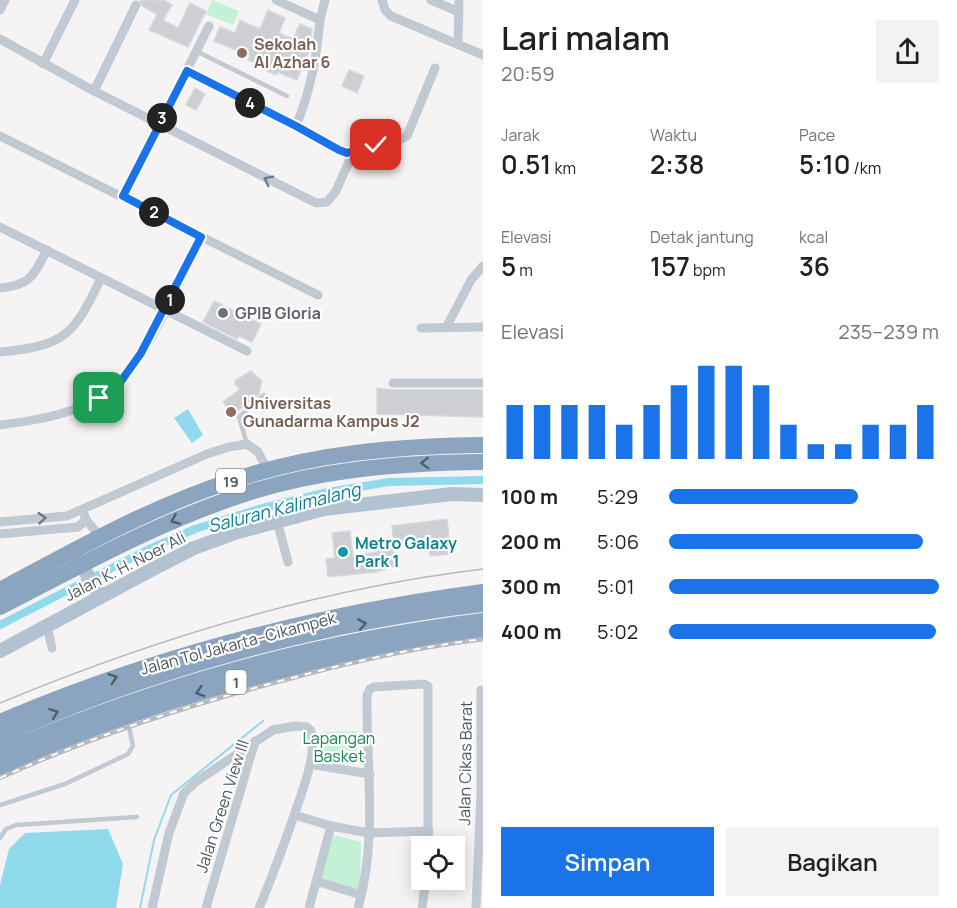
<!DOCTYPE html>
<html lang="id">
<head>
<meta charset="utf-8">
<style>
	body { margin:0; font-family:Manrope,sans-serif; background:#f2f2f2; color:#202124; height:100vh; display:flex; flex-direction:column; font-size:22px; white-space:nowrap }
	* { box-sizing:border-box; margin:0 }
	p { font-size:20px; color:#757577 }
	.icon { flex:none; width:33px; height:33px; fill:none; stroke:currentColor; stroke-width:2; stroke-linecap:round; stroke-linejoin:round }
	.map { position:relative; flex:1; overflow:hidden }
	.panel { display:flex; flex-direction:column; background:#fff; width:474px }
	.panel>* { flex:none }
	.tools { position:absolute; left:411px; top:836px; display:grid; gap:12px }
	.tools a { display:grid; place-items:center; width:54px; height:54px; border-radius:0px; background:#fff; box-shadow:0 3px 15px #0003; font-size:30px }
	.pin { position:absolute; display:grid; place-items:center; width:51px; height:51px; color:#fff; margin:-26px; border-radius:12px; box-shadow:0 3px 9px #0006 }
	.km { position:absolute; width:30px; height:30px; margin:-15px; border-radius:50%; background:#222; color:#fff; font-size:16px; line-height:30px; text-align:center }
	.round { display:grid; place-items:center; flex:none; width:63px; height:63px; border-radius:0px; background:#f2f2f2 }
	.summary { display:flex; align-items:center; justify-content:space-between; height:102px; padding:0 18px }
	h1 { font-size:33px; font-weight:600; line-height:45px }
	.figures { display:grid; grid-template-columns:repeat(3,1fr); gap:9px; height:102px; padding:6px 18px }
	.figures div { display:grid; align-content:center }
	.figures b { font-size:26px; font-weight:600 }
	.figures small { font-size:16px; font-weight:400 }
	.figures p { font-size:16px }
	.chart { height:168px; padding:12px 18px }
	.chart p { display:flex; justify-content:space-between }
	.chart svg { width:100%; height:108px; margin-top:6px; stroke:#1a73e8; stroke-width:6 }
	.cta { display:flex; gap:12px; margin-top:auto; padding:12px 18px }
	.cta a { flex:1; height:69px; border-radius:0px; background:#1a73e8; color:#fff; font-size:24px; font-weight:600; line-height:69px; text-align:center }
	.cta a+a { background:#f2f2f2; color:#202124 }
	ul { padding:0 18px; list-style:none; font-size:20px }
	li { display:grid; grid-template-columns:96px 72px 1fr; align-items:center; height:45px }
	li i { height:15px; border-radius:8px; background:#1a73e8 }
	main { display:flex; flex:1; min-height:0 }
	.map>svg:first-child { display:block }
</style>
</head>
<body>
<main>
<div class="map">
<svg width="483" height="908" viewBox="0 0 483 908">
	<rect width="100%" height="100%" fill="#f5f3f3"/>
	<g fill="#c3f1d5">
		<path d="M212,0l27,11 -6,14 -27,-11z"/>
		<path d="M357,731l-1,33 -34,-1 1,-31z"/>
		<path d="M334,835l27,7 -1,50 -41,-15z"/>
	</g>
	<g fill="#90daee">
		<path d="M188,409l15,26 -11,8 -18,-25z"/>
		<path d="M108,829l15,35 -7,44h-116v-23l9,-36 16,-16z"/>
	</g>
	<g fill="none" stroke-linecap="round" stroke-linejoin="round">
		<path stroke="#90daee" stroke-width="2" d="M140,908l14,-68 17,-45 92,-74"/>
		<path stroke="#90daee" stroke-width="8" d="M0,625l147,-75 48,-21 64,-20 69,-17 61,-10 94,-2"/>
	</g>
	<g fill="#cdcfd5" stroke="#d7d9de" stroke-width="1.5">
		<path d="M140,0h24l8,5 -9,15 15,8 12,-25 16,8 -18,36 -39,-17 8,-16 -15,-8z"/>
		<path d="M268,10l17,8 -6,15 14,6 7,-15 12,5 -2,21 -13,30 -20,-8 -1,3 -9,-4 2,-3 -21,-8 2,-4 -36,-15 6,-14 15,6 5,-13 20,9z"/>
		<path d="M349,70l15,6 -7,17 -15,-7z"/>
		<path d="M195,88l10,6 -9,16 -10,-5z"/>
		<path d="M214,301l47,23 -9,18 -13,-6 -2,3 -34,-17z"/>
		<path d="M251,371l11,10 -3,13 -25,20 -11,-12 17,-13 -5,-5 1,-4z"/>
		<path d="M377,388l16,2h90v27l-106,-3z"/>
		<path d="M447,519l4,35 -21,2 -2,-15 -34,4 -2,-19z"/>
		<path d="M350,531l3,25 40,-7 4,17 -21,6 -48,5 -2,-18 9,-1 -3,-25z"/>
	</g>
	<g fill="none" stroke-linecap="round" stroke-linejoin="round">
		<g stroke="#c1cad2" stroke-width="4.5">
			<path d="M196,51l91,45"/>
			<path d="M247,444l-8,-27 25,-22"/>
			<path d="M0,805l65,-21 63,-30 5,-8 -4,-19"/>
			<path d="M0,838l6,-9 10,-4 121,-8"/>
		</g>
		<g stroke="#c1cad2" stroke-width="9">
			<path d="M276,0l44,20c-4,40 -9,69 -24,106"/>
			<path d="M382,0l3,10 6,6 92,39"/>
			<path d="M431,0l28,12"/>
			<path d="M0,10l5,-10"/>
			<path d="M320,20l5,-20"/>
			<path d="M0,39l94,52 222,112 11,-1 9,-11 14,-32 -3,-6"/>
			<path d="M458,43l1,-43"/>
			<path d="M43,64l32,-64"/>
			<path d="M187,71l160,82 29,-8 21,-4 10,-5 28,-68"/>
			<path d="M94,91l42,-86"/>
			<path d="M0,136l318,159"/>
			<path d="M123,196l86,-170"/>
			<path d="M0,227l247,124"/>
			<path d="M0,288c31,-3 33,-12 47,-38"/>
			<path d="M421,328l62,-1"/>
			<path d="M446,328l25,-48 12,-14"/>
			<path d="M0,352c65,-6 74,-17 101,-74"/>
			<path d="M393,383h90"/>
			<path d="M0,425c38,-5 78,-11 110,-34 35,-25 71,-114 91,-154"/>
			<path d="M84,514l2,6 12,14"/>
			<path d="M277,521l11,41"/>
			<path d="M0,522l67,-6 140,-62 22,-7 18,-3 11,8 8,15"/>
			<path d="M0,534l78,-7 8,-7"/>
			<path d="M47,626l5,22"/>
			<path d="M315,765l55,9"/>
			<path d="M301,817l30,9 38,7 60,-2"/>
			<path d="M316,881l45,14"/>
			<path d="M152,908l17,-75 15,-40 13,-12 76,-51 22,-4 12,1 4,4c5,25 -5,49 -13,73 -12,35 -24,69 -39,104"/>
			<path d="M206,908l49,-167"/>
			<path d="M309,908l22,-82"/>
			<path d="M358,908c20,-70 8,-142 9,-213l3,-6 4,-2 50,-3 4,2v160"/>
			<path d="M422,908l4,-29"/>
			<path d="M476,908l5,-114v-104"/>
		</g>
		<g stroke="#b3c2d1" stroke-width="14">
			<path d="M77,558l24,39"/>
			<path d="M0,651l151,-81 43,-22 44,-16 86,-23 128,-15 31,1"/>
		</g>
		<g stroke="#8ba5c1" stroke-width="16">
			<path d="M0,590c75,-40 150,-83 231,-109 82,-28 166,-35 252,-36"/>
			<path d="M0,607c74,-38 147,-79 227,-107 82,-30 169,-37 256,-38"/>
			<path d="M0,722c155,-66 317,-108 483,-130"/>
			<path d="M0,736c152,-67 318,-113 483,-132"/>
			<path d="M0,753c158,-68 313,-111 483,-132"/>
			<path d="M0,767c156,-70 314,-111 483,-134"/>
		</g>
		<path stroke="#b5b8bd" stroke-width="1.5" d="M0,703c154,-64 317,-114 483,-134"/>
		<g stroke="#b5b8bd" stroke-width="4.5">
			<path id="rail" d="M0,778c94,-43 192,-74 292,-100 63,-17 126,-31 191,-39"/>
		</g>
		<use href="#rail" stroke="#fff" stroke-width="2" stroke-dasharray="7" stroke-linecap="butt"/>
	</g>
	<defs><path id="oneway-chevron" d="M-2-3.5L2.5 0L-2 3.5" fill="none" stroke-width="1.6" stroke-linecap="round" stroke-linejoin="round" transform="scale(1.5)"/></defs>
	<g stroke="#6e7983">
		<use href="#oneway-chevron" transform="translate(268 180) rotate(-153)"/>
		<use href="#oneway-chevron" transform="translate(42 518) rotate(-5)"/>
	</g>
	<g stroke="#505e6b">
		<use href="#oneway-chevron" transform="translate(425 463) rotate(178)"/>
		<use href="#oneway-chevron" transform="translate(175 520) rotate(157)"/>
		<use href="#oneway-chevron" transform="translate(362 624) rotate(-10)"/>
		<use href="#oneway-chevron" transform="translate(113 678) rotate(-19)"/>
		<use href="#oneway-chevron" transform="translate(200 692) rotate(163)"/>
		<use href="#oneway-chevron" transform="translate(54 713) rotate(-21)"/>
	</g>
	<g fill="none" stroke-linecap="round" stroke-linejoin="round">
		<g stroke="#fff" stroke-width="12">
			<path id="route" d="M99,398l20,-14 22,-31 60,-116 -78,-41 64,-125 109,55 43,24 8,3 29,-8"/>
		</g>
		<use href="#route" stroke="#1a73e8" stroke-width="8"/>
	</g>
	<g fill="#8d6e63" stroke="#fff" stroke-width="2">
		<circle cx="242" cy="53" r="6"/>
		<circle cx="231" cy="412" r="6"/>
	</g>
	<circle fill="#6b7280" stroke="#fff" stroke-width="2" cx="223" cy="313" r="6"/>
	<circle fill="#0f9aa8" stroke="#fff" stroke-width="2" cx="343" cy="552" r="6"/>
	<g text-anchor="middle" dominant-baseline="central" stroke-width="4.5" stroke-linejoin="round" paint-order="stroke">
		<g fill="#fff" stroke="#808990" stroke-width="1.5">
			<rect x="216" y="469" width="30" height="24" rx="4.5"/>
			<rect x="225.5" y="670" width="21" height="24" rx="4.5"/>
		</g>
		<g font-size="15" font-weight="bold" fill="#4a5661">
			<text x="231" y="481">19</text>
			<text x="236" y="682">1</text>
		</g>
		<g font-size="16" font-weight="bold" fill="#785e54" stroke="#fff" text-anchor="start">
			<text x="254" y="44">Sekolah<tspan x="254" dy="18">Al Azhar 6</tspan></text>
			<text x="243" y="403">Universitas<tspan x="243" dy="18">Gunadarma Kampus J2</tspan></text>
		</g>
		<g font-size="16" font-weight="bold" fill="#5b616d" stroke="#fff" text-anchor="start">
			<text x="235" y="313">GPIB Gloria</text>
		</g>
		<g font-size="16" font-weight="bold" fill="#0d838f" stroke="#fff" text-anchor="start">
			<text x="355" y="543">Metro Galaxy<tspan x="355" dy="18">Park 1</tspan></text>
		</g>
		<g font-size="16" fill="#4a5661" stroke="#fff">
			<text transform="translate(125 566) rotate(-27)">Jalan K. H. Noer Ali</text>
			<text transform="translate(238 643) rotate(-15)">Jalan Tol Jakarta–Cikampek</text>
			<text transform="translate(465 763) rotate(-89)">Jalan Cikas Barat</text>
			<text transform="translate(222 806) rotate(-72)">Jalan Green View III</text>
		</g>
		<g font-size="16" fill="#17864f" stroke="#fff">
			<text x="339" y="738">Lapangan<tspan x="339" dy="18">Basket</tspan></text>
		</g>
		<g font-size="18" font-style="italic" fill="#0c7c9b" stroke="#fff">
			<text transform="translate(284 507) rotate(-14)">Saluran Kalimalang</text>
		</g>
	</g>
</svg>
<div class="tools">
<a><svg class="icon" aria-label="locate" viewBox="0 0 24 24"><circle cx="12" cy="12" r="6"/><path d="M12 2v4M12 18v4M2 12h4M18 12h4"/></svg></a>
</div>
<div class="pin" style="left:99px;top:398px;background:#1e9e55"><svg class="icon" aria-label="arrive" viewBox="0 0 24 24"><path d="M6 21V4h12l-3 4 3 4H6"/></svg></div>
<div class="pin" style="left:376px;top:145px;background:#d93025"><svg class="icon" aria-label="check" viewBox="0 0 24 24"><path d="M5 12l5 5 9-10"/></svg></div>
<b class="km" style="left:170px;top:300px">1</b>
<b class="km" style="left:154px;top:212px">2</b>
<b class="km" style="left:162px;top:118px">3</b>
<b class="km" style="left:250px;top:103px">4</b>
</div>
<section class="panel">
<div class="summary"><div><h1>Lari malam</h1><p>20:59</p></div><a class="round"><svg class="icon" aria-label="share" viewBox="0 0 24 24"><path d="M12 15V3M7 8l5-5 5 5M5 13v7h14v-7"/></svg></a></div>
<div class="figures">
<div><p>Jarak</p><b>0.51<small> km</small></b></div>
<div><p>Waktu</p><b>2:38</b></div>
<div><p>Pace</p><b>5:10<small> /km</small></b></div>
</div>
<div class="figures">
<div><p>Elevasi</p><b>5<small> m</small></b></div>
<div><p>Detak jantung</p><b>157<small> bpm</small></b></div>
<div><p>kcal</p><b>36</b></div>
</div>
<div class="chart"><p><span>Elevasi</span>235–239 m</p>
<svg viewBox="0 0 160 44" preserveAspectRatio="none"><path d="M5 44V22M15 44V22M25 44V22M35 44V22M45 44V30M55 44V22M65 44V14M75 44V6M85 44V6M95 44V14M105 44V30M115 44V38M125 44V38M135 44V30M145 44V30M155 44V22"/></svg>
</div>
<ul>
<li><b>100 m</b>5:29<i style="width:70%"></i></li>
<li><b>200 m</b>5:06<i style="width:94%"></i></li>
<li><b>300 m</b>5:01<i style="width:100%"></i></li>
<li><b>400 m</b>5:02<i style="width:99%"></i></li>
</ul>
<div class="cta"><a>Simpan</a><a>Bagikan</a></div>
</section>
</main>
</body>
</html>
